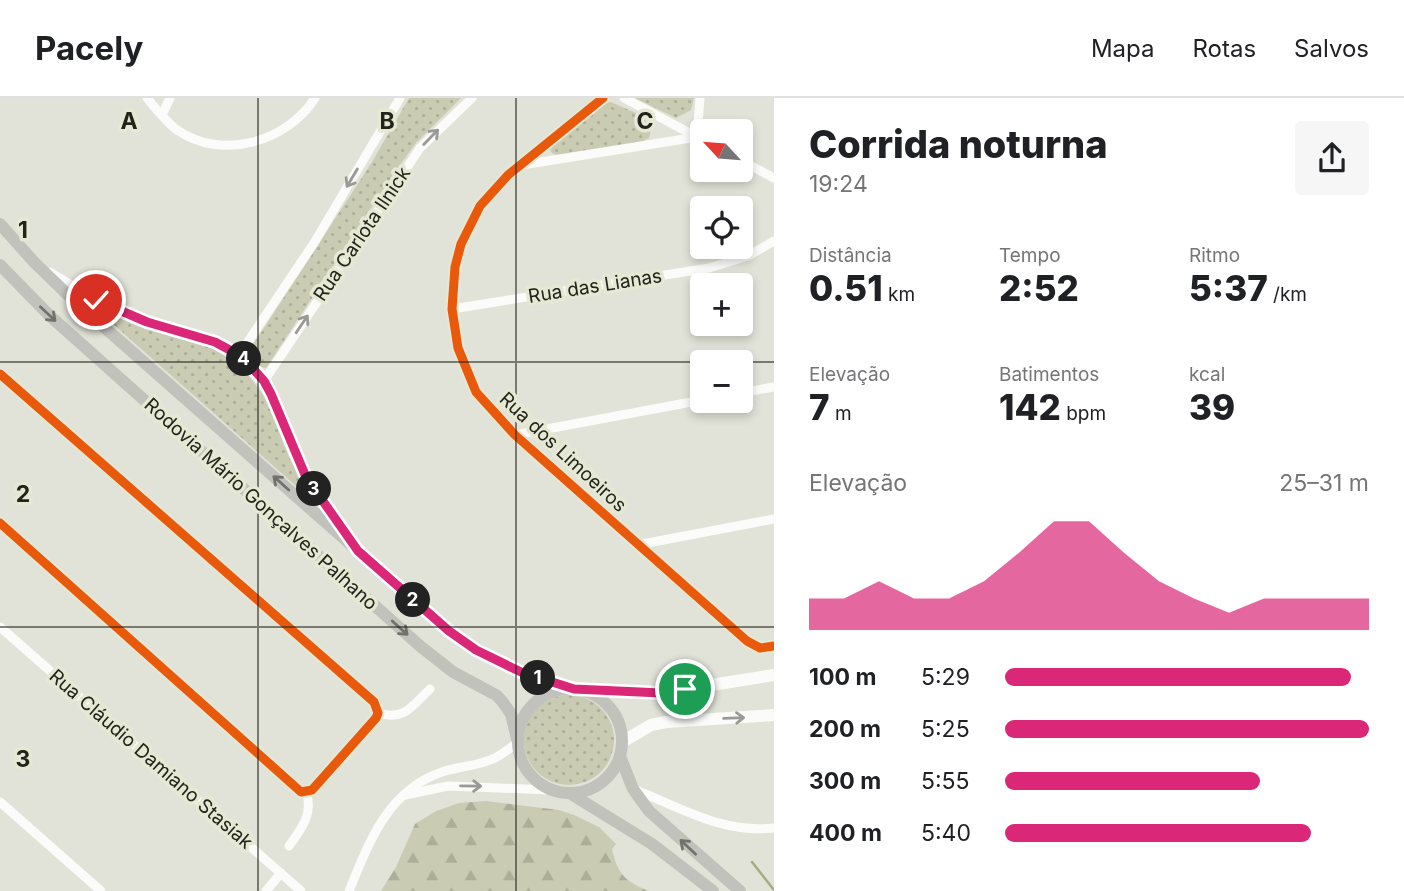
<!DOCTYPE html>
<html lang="pt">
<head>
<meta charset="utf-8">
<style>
	body { margin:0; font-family:Inter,sans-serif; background:#f6f6f6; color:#202124; height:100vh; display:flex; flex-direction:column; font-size:26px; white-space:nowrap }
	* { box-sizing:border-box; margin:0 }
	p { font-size:23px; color:#757577 }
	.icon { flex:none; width:38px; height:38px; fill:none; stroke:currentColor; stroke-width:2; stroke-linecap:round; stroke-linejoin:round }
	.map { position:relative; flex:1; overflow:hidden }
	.panel { display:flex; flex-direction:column; background:#fff; width:630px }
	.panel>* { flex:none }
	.needle { width:46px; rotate:296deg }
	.buttons { position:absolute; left:690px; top:21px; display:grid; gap:14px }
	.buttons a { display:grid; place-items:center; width:63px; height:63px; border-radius:7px; background:#fff; box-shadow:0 4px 10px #0003; font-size:35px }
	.pin { position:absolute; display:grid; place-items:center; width:60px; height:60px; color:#fff; margin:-30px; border:4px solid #fff; border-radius:50%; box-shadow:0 2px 7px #0007 }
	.km { position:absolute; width:35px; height:35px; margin:-18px; border-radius:50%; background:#222; color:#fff; font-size:19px; line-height:35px; text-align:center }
	.round { display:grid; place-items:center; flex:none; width:74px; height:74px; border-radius:7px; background:#f6f6f6 }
	.summary { display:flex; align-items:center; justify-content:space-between; height:119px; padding:0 35px }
	h1 { font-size:38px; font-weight:800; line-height:52px }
	.figures { display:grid; grid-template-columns:repeat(3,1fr); gap:10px; height:119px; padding:7px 35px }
	.figures div { display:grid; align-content:center }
	.figures b { font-size:35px; font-weight:800 }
	.figures small { font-size:19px; font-weight:400 }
	.figures p { font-size:19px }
	.chart { height:196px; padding:14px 35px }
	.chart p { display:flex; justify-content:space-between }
	.chart svg { width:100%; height:126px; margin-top:7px; fill:#db2777; opacity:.7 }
	ul { padding:0 35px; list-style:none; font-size:23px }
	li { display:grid; grid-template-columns:112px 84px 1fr; align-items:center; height:52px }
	li i { height:18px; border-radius:9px; background:#db2777 }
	header { display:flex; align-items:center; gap:42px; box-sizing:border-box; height:98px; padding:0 35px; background:#fff; border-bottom:2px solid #e0e0e0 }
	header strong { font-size:33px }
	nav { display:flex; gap:38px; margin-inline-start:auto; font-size:24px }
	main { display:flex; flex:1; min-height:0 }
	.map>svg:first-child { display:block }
</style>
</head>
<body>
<header>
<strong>Pacely</strong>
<nav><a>Mapa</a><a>Rotas</a><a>Salvos</a></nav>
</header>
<main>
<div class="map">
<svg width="774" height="793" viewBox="0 0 774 793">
	<defs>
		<pattern id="grass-dots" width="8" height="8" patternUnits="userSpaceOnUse" patternTransform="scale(1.75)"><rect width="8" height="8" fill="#c9ccb2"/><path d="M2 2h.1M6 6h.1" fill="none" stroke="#acaf98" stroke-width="1.8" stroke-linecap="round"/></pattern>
		<pattern id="forest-firs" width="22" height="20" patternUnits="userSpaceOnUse" patternTransform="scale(1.75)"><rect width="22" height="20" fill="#c9ccb2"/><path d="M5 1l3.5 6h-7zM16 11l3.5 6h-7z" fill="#acaf98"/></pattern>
	</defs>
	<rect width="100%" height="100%" fill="#e2e3d8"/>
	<g fill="url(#grass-dots)">
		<path d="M409,0h52l-45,45 -19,26 -131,199 -5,-1 -13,-14 1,-2 123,-189z"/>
		<path d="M635,0h59l-3,12 -15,8z"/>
		<path d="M611,4l27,12 14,12 -3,12 -8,4 -84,13 -5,-2 -2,-3 3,-4 53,-43z"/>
		<path d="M104,214l34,14 71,20 33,21 23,30 24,60 14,26 -2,5 -5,-2 -192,-170z"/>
		<circle cx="569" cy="642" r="45"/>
	</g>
	<path fill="url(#forest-firs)" d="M486,703l73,9 15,5 25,12 17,17 -4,5c6,26 13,32 37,42h-268l15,-24 19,-43 21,-13 23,-8z"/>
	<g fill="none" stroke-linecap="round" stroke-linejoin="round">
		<path stroke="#a7ac7e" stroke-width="2.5" d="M752,764l22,28"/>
		<g stroke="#fbfbf9" stroke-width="9">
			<path d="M147,0c9,11 19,24 30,32 45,31 110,12 138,-32"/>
			<path d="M603,0l-95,77 -28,31 -19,38 -6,23 -3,42 6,39 18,44 39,43 232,206 13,7 14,-2"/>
			<path d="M624,0l73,39"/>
			<path d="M162,17l8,-17"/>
			<path d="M697,39l3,-39"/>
			<path d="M740,62l34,18"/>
			<path d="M522,67l175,-28"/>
			<path d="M50,174c31,19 61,37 95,50 32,11 68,12 95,34 39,30 42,81 66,121 12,21 29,40 43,61"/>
			<path d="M452,211l257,-41 39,-12 26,-15"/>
			<path d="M239,257l75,-112 86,-145"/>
			<path d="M0,276l374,328 4,11 -2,5 -64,72 -11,2 -301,-269"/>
			<path d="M264,283l156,-233 52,-50"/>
			<path d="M740,295l34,-6"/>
			<path d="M515,337l187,-35"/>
			<path d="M637,447l137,-26"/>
			<path d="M0,529l301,264"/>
			<path d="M378,615c27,8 34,-7 52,-24"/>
			<path d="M633,691c47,18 89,45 141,39"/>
			<path d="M405,697l43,-9 102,4"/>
			<path d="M0,704l101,89"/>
			<path d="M289,748c12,-16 25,-33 17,-54"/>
			<path d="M266,793l15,-18"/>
			<path d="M349,793c20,-49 39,-101 93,-119 17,-6 37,-6 53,-14 8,-4 15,-10 22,-15"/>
		</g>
		<g stroke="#fbfbf9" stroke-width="12">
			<path d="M583,592l78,3 113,-18"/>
			<path d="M622,644l29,-17 15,-3 108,-7"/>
		</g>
		<g stroke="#c1c2bc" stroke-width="12">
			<path d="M0,126l34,38 36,35 379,334c38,28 79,45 125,58"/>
			<path d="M0,167l50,51 370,330 33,26 43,23 6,6 9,13 6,25"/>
			<circle cx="570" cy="643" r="52"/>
			<path d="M620,658l13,33 16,22 91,80"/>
			<path d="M571,696l81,50 61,47"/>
		</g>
		<g stroke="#e5e8d3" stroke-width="13">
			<g id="cycleway">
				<path d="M603,0l-95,77 -28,31 -19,38 -6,23 -3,42 6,39 18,44 39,43 232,206 13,7 14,-2"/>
				<path d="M0,276l374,328 4,11 -2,5 -64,72 -11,2 -301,-269"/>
			</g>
		</g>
		<use href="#cycleway" stroke="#e8590c" stroke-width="9"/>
	</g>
	<defs><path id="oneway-shaft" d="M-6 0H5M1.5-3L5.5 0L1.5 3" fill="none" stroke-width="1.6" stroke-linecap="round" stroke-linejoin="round" transform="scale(1.75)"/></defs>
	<g stroke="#999a95">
		<use href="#oneway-shaft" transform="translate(431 39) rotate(-46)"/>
		<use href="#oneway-shaft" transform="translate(352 80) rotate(121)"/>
		<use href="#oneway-shaft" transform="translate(302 226) rotate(-56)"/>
		<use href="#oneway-shaft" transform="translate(734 620) rotate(-2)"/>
		<use href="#oneway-shaft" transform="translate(471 688) rotate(1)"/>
	</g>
	<g stroke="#72726c">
		<use href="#oneway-shaft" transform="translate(48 216) rotate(43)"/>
		<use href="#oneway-shaft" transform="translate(281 385) rotate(-138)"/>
		<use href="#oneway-shaft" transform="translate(400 530) rotate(42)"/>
		<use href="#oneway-shaft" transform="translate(688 749) rotate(-137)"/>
	</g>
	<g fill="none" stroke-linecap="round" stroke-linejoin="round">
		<g stroke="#fff" stroke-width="14">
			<path id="route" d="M96,202l51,22 68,20 24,13 9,8 16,18 7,13 35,83 52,74 91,80 27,19 45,22 53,17 87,4 24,-4"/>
		</g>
		<use href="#route" stroke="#db2777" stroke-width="9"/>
	</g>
	<path fill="none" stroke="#22231b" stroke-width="2" stroke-opacity="0.55" d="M258,0v793M516,0v793M0,264h702M740,264h34M0,529h774"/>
	<g text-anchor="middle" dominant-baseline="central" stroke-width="7" stroke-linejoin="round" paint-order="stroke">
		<g font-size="19" fill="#22231b" stroke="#e5e8d3">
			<text transform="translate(362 136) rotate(-56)">Rua Carlota Ilnick</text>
			<text transform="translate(595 188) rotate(-9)">Rua das Lianas</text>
			<text transform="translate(563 354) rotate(43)">Rua dos Limoeiros</text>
			<text transform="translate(261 406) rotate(42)">Rodovia Mário Gonçalves Palhano</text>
			<text transform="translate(151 661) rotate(41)">Rua Cláudio Damiano Stasiak</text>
		</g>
	</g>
	<g font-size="23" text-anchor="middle" font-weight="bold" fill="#22231b" stroke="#e5e8d3" stroke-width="7" stroke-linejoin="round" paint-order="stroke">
		<text x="129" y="31">A</text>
		<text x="387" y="31">B</text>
		<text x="645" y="31">C</text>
		<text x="23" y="140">1</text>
		<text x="23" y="404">2</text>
		<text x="23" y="669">3</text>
	</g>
</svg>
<div class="buttons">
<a><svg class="needle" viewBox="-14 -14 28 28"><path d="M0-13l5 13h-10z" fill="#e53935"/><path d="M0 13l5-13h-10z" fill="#757577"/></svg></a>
<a><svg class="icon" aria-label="locate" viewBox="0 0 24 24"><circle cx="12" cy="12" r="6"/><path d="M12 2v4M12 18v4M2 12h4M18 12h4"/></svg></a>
<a>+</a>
<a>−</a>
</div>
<div class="pin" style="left:685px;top:591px;background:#1e9e55"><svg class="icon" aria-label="arrive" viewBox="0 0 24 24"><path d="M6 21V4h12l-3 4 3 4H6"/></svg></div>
<div class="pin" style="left:96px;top:202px;background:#d93025"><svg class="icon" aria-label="check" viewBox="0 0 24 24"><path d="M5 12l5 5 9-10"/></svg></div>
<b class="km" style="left:538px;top:580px">1</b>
<b class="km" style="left:413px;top:502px">2</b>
<b class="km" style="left:314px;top:391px">3</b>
<b class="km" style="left:244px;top:261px">4</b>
</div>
<section class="panel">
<div class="summary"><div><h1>Corrida noturna</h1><p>19:24</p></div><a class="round"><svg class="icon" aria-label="share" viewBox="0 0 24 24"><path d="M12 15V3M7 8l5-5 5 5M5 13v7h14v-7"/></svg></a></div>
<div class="figures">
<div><p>Distância</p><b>0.51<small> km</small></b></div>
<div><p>Tempo</p><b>2:52</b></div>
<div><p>Ritmo</p><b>5:37<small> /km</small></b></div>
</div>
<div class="figures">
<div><p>Elevação</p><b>7<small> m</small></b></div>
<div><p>Batimentos</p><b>142<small> bpm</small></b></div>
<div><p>kcal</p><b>39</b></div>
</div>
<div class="chart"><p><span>Elevação</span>25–31 m</p>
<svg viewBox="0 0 160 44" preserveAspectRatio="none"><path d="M0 44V33L10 33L20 27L30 33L40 33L50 27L60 17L70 6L80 6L90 17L100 27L110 33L120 38L130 33L140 33L150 33L160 33V44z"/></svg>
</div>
<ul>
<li><b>100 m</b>5:29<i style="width:95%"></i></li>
<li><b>200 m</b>5:25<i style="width:100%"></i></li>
<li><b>300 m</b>5:55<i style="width:70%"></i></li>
<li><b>400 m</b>5:40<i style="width:84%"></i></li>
</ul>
</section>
</main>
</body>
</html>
